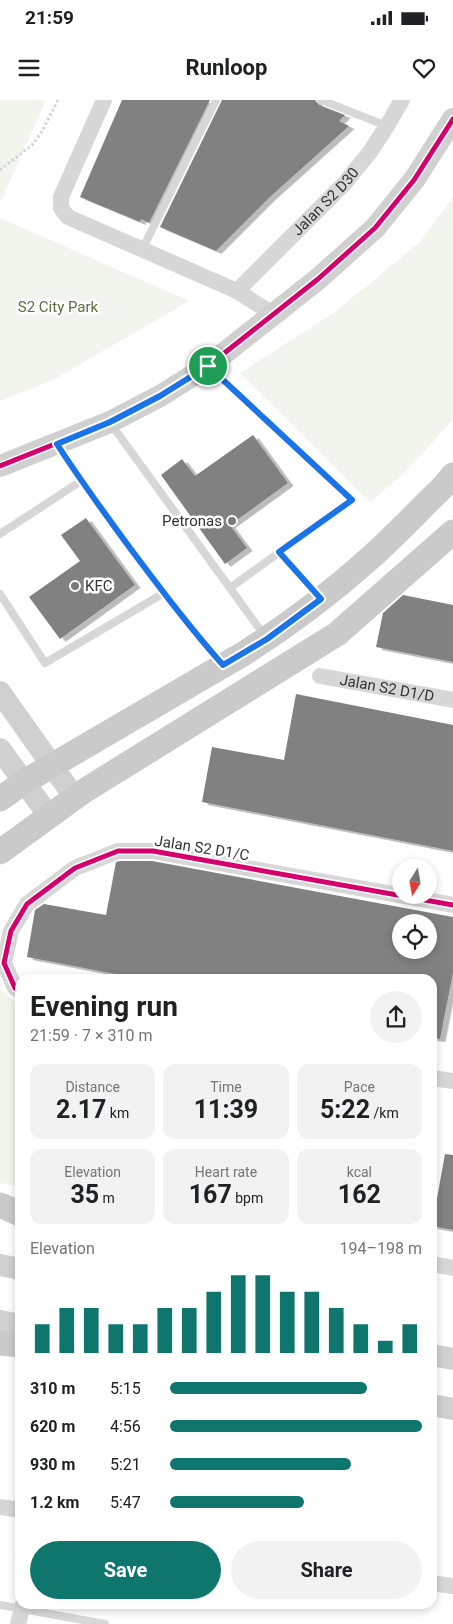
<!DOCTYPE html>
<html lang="en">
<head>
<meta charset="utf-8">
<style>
	body { margin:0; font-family:Roboto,sans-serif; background:#f2f2f2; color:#202124; height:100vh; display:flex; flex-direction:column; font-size:19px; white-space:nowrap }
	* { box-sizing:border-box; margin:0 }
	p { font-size:16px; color:#757577 }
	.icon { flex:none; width:28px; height:28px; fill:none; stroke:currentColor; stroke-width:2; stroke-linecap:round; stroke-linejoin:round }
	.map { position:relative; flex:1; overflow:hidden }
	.drawer { position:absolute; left:15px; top:874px; width:422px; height:635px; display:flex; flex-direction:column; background:#fff; border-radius:15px; box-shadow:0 2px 8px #0003 }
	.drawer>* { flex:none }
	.needle { width:32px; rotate:191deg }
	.fabs { position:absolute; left:392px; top:759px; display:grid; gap:10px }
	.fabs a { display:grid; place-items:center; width:45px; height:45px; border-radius:50%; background:#fff; box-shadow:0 2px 8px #0003; font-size:25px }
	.pin { position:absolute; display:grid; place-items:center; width:42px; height:42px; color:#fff; margin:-21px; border:2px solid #fff; border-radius:50%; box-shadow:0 1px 5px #0007 }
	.round { display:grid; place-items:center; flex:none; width:52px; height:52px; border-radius:26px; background:#f2f2f2 }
	.head { display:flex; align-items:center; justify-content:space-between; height:85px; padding:0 15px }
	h1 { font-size:28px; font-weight:700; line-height:38px }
	.stats { display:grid; grid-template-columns:repeat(3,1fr); gap:8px; height:85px; padding:5px 15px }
	.stats div { display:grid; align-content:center; border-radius:12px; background:#f2f2f2; text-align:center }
	.stats b { font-size:25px; font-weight:700 }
	.stats small { font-size:14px; font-weight:400 }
	.stats p { font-size:14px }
	.chart { height:140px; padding:10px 15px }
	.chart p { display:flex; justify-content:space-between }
	.chart svg { width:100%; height:90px; margin-top:5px; stroke:#0f766e; stroke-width:6 }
	.action { display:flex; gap:10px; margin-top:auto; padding:10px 15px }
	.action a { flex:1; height:58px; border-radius:30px; background:#0f766e; color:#fff; font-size:20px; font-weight:700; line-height:58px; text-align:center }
	.action a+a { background:#f2f2f2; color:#202124 }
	ul { padding:0 15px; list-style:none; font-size:16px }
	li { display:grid; grid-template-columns:80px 60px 1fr; align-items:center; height:38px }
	li i { height:12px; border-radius:6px; background:#0f766e }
	.status { display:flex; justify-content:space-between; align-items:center; height:35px; padding:0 25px; background:#fff; direction:ltr }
	.status svg { height:14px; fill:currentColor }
	header { display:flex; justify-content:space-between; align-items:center; height:65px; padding:0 15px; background:#fff; font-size:22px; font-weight:700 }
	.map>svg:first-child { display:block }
</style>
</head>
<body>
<div class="status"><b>21:59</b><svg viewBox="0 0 49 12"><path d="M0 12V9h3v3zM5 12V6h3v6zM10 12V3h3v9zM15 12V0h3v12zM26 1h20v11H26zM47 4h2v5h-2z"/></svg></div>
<header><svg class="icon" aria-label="menu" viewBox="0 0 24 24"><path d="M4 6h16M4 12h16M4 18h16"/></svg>Runloop<svg class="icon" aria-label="heart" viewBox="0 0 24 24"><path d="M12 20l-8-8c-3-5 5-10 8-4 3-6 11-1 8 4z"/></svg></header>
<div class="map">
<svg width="453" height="1524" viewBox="0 0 453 1524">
	<defs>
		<filter id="shadow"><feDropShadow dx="5.5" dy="3" stdDeviation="0" flood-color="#0004"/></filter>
	</defs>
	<rect width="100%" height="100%" fill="#fff"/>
	<g fill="#f1f5ed">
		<path d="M0,0h46l-46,103z"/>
		<path d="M453,97v223l-50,54 -33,28 -130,-129 95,-61 85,-70z"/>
		<path d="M0,118l189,83 -136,79 -53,21z"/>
		<path d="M0,885l1,5 19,16v180l-20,-3z"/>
	</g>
	<g fill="#818181" fill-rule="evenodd" filter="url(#shadow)">
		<path d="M122,0h88l-61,123 -8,-4 -1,3 -60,-25z"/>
		<path d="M222,0h93l4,5 26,10 -6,6 10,5 -79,71 -54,54 -56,-24z"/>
		<path d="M253,335l35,48 -58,42 17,23 -22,16 -64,-89 21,-16 13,17z"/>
		<path d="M86,418l49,67 -75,54 -31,-42 51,-36 -19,-26z"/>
		<path d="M403,495l50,10v57l-77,-15 7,-34z"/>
		<path d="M296,594l157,31v126l-251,-49 10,-55 72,13z"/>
		<path d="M120,761h32l301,56v56l-13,66 -8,-1v-59h-291l-114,-22 8,-47 9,-6 62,11 10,-53zM401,822h28v28h-28z"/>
		<path d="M445,1054l8,1v75l-21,-4z"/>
	</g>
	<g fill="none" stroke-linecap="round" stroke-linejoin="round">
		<path stroke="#d6d6d6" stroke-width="3" stroke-dasharray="2.5 2.5" stroke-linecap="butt" d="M0,70l32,-25 9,-12 17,-33"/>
		<g stroke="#d7d7d7" stroke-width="8">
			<path d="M321,0l66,26"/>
			<path d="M142,150l74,-150"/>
			<path d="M209,267l143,133 -122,88"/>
			<path d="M111,324l153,211"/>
			<path d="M58,346c24,36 49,71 75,106 28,38 56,75 88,110"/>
			<path d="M0,434l81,-53"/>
			<path d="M279,452l40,45"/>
			<path d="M0,494l45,69 119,-70"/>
			<path d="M0,1505l105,19"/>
		</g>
		<g stroke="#d7d7d7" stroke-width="16">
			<path d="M104,0l-43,97v11l7,9 169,74 37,24"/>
			<path id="s1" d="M237,191l107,-107 26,-32 17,-26 15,-26"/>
			<path id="s2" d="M320,576l133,24"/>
			<path d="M20,891l-5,-3 -11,-25 7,-32 16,-27 48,-36 43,-17h35l300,54"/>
			<path d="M432,978l21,3"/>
			<path d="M432,1164l21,4"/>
			<path d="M0,1407l20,3"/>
			<path d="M432,1483l21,3"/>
			<path d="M18,1524l5,-20"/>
		</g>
		<g stroke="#d0d0d0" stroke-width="22">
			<path d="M0,366l110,-44 50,-26 48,-30 110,-87 57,-51 39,-48 39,-61"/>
			<path d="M0,592l75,106"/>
			<path d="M0,649l49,67"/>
			<path d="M0,1165l20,4"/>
			<path d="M0,1221l20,4"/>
			<path d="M432,1255l21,4"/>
			<path d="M432,1305l21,4"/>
		</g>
		<g stroke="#cacaca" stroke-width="25">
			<path d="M0,699l24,-17 219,-128c44,-28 87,-60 126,-95 26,-23 50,-49 75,-73l9,-11"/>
			<path d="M0,752l84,-61 253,-157 116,-102"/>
			<path d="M0,1105l20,9"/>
			<path d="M0,1243l20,2"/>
		</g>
		<g stroke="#fff" stroke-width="8">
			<g id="cycleway">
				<path d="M0,366l110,-44 50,-26 48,-30 110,-87 57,-51 39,-48 39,-61"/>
				<path d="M20,891l-5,-3 -11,-25 7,-32 16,-27 48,-36 43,-17h35l300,54"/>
			</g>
		</g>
		<use href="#cycleway" stroke="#d6006c" stroke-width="5"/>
	</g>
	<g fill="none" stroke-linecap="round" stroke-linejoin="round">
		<g stroke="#fff" stroke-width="10">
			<path id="route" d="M208,266l144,134 -73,52 42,47 -54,40 -44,26c-33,-37 -63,-77 -93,-117 -25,-34 -50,-68 -73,-104l53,-22 50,-26z"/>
		</g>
		<use href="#route" stroke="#1a73e8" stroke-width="6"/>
	</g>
	<g fill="#7a7a7a" stroke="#fff" stroke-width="2">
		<circle cx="232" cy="421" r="5"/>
		<circle cx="75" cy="486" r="5"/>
	</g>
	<g text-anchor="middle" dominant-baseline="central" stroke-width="5" stroke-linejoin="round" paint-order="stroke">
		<g font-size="15" fill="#333" stroke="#fff">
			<text stroke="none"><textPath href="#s1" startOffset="126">Jalan S2 D30</textPath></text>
			<text stroke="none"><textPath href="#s2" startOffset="68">Jalan S2 D1/D</textPath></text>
			<text transform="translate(202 748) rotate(9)">Jalan S2 D1/C</text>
		</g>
		<g font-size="15" fill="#56703f" stroke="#fff">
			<text x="58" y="207">S2 City Park</text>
		</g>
		<g font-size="15" fill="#333" stroke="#fff" text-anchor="end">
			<text x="222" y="421">Petronas</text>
			<text x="85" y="486" text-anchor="start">KFC</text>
		</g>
	</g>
</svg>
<div class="fabs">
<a><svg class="needle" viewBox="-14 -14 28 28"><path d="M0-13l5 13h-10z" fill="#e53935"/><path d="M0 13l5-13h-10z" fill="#757577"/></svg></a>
<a><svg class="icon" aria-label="locate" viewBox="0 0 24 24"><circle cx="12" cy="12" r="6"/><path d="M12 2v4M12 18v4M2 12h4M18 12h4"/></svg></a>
</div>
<div class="pin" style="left:208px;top:266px;background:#1e9e55"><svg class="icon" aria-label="arrive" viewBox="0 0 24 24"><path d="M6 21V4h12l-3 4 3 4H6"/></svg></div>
<section class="drawer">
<div class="head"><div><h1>Evening run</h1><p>21:59 · 7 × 310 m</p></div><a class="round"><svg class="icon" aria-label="share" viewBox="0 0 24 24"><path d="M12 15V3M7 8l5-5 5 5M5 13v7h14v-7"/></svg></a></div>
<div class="stats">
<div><p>Distance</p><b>2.17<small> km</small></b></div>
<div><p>Time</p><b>11:39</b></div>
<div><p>Pace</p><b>5:22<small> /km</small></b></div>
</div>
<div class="stats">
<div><p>Elevation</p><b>35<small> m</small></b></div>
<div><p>Heart rate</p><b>167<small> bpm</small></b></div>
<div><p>kcal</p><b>162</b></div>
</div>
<div class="chart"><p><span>Elevation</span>194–198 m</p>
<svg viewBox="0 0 160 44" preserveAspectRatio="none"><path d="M5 44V30M15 44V22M25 44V22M35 44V30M45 44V30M55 44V22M65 44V22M75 44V14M85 44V6M95 44V6M105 44V14M115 44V14M125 44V22M135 44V30M145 44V38M155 44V30"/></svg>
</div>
<ul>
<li><b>310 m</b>5:15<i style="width:78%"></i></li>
<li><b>620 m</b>4:56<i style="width:100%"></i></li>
<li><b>930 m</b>5:21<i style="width:72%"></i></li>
<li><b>1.2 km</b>5:47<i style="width:53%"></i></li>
</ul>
<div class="action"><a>Save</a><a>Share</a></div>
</section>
</div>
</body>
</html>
